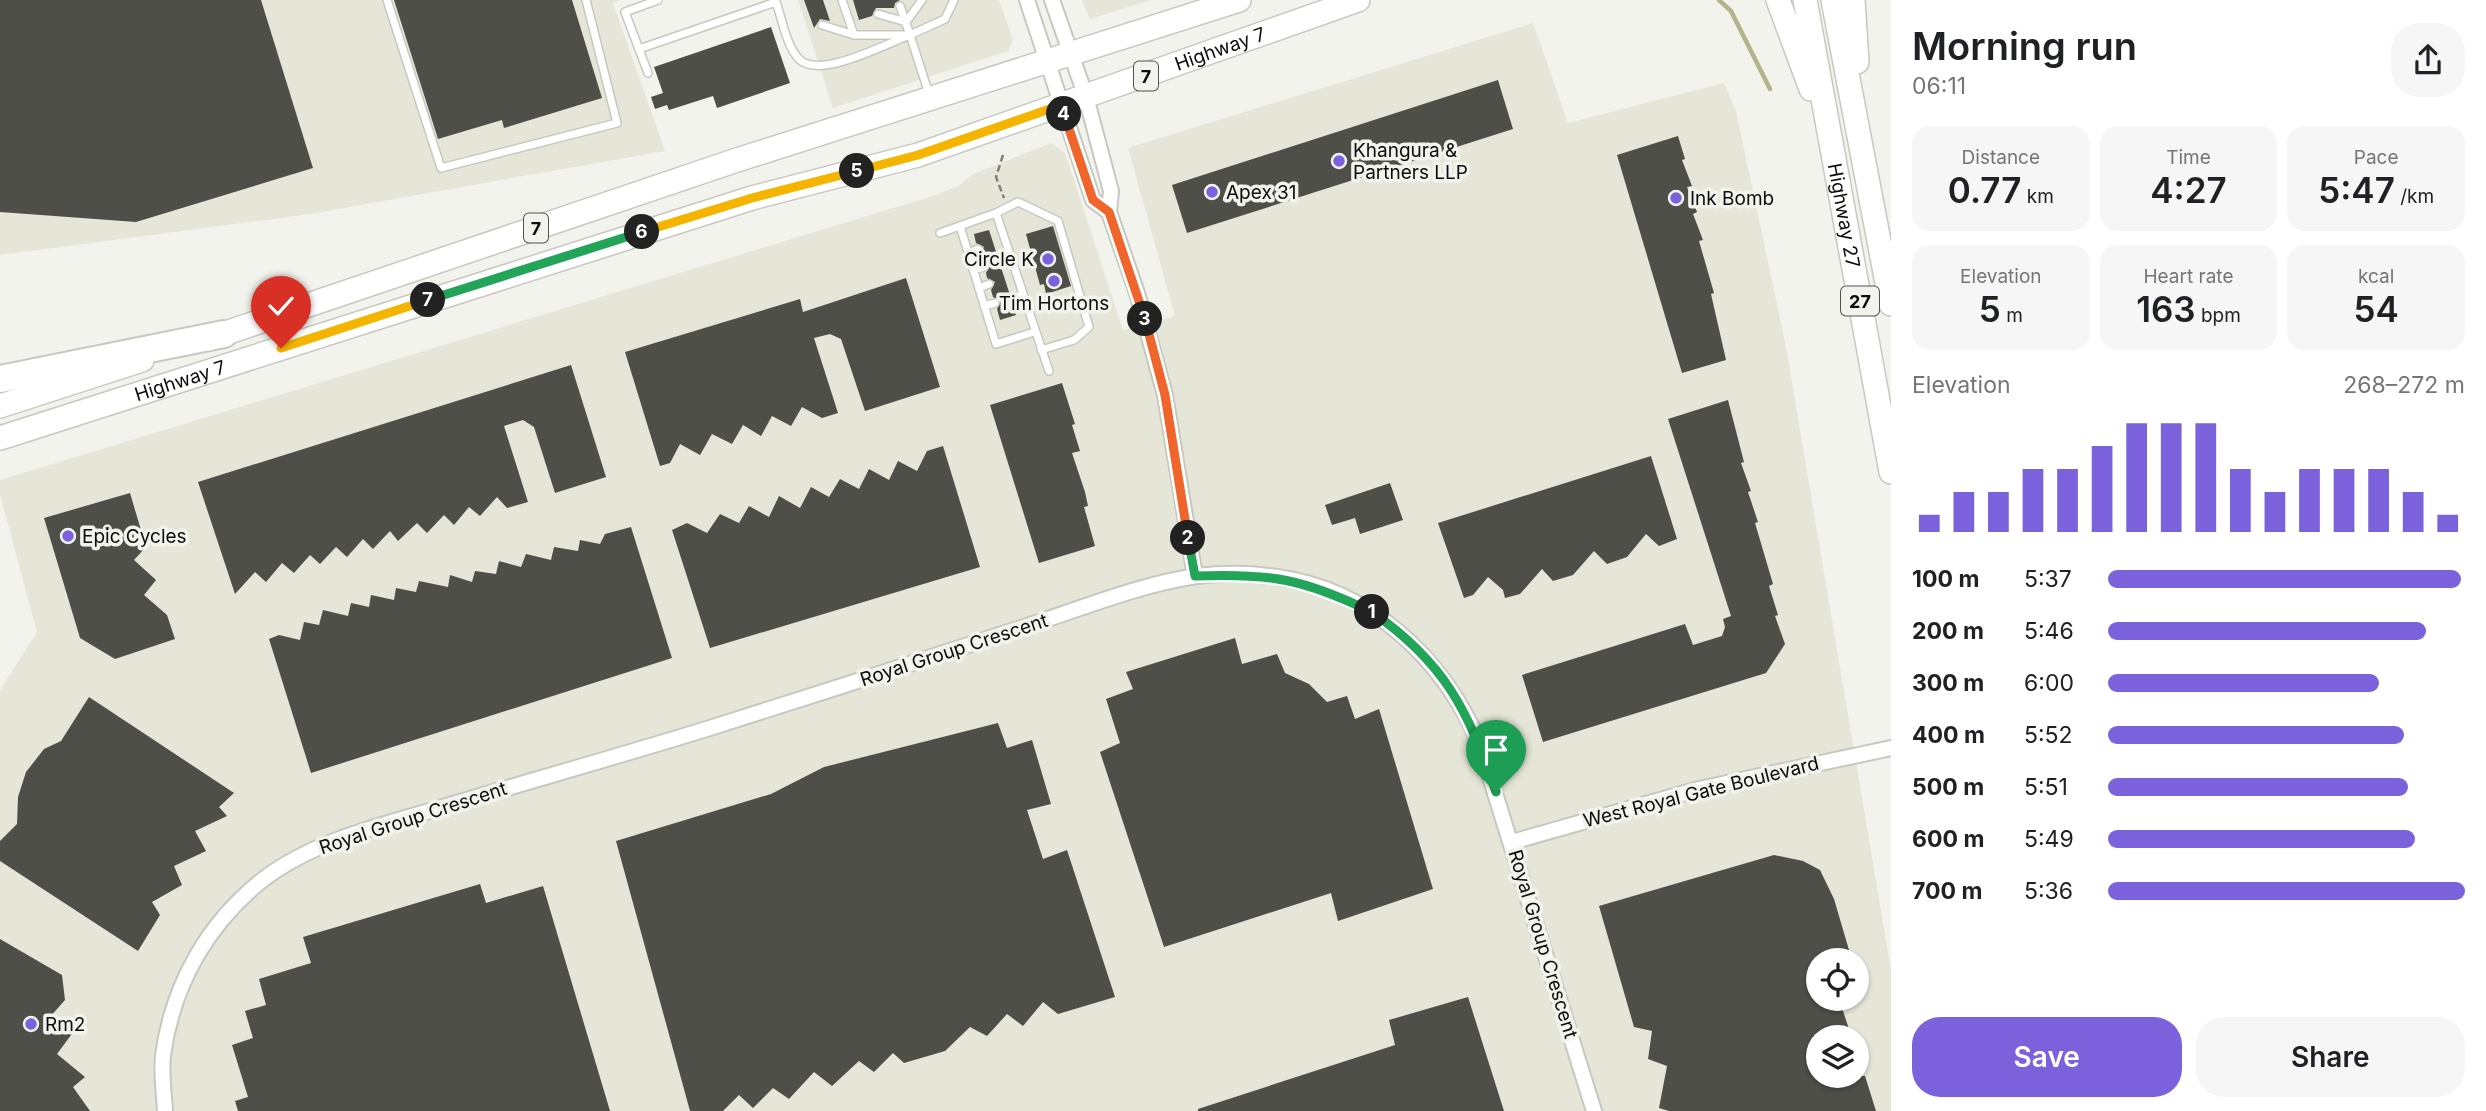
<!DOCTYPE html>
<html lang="en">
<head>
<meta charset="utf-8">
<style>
	body { margin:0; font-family:Inter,sans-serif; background:#f6f6f6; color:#202124; height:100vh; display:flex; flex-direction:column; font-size:26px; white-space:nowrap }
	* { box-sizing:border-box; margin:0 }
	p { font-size:23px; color:#757577 }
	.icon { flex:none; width:38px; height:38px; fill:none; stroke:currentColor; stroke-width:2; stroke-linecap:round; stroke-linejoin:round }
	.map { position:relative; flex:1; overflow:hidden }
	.details { display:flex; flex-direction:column; background:#fff; width:595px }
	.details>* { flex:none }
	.controls { position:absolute; left:1806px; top:948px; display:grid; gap:14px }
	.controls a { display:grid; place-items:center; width:63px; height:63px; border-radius:50%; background:#fff; box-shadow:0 2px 5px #0004; font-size:35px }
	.pin { position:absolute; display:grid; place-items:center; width:60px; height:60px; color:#fff; margin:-72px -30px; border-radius:50% 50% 50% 0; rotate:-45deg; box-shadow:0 0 7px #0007 }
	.pin .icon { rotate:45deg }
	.km { position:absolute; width:35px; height:35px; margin:-18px; border-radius:50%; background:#222; color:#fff; font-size:19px; line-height:35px; text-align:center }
	.round { display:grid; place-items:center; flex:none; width:74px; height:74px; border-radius:28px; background:#f6f6f6 }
	.summary { display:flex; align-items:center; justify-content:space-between; height:119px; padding:0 21px }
	h1 { font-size:38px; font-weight:600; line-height:52px }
	.metrics { display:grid; grid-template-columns:repeat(3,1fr); gap:10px; height:119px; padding:7px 21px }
	.metrics div { display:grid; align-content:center; border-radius:18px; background:#f6f6f6; text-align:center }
	.metrics b { font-size:35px; font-weight:600 }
	.metrics small { font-size:19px; font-weight:400 }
	.metrics p { font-size:19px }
	.chart { height:196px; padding:14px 21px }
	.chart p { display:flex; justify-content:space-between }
	.chart svg { width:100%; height:126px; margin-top:7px; stroke:#7b62dc; stroke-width:6 }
	.primary-button { display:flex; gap:14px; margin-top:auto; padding:14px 21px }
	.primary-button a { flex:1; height:80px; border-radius:28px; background:#7b62dc; color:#fff; font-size:28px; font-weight:600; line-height:80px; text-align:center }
	.primary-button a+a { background:#f6f6f6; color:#202124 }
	ul { padding:0 21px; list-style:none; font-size:23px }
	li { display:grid; grid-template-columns:112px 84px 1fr; align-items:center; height:52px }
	li i { height:18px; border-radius:9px; background:#7b62dc }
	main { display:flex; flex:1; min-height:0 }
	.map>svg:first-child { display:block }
</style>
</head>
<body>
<main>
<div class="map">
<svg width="1891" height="1111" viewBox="0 0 1891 1111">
	<rect width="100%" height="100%" fill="#f2f3ec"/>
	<g fill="#e5e6d8" fill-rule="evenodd">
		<path d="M0,0h620l-7,3 52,148 -355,63 -310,41z"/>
		<path d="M798,0h201l14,40 -5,11 -175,57z"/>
		<path d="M1082,0h69l-61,19z"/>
		<path d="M1533,23l35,100 156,-40 12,28 50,236 105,623v141h-1891v-421l37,-58 -37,-137v-15l936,-285 23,-9 12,-11 80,-32 14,10 58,177 52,-14 -47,-168zM1818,961h39v38h-39zM1818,1038h39v38h-39z"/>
	</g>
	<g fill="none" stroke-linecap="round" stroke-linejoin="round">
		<path stroke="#b3b48c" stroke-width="4.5" d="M1719,0l12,11 39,78"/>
	</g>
	<g fill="#4f4f49">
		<path d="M0,0h261l52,168 -177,54 -136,-10z"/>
		<path d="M394,0h178l30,98 -98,30 -2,-8 -64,19z"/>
		<path d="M804,0h19l7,21 -10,-2 -6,9z"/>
		<path d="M853,0h47l-5,3 -1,5h-18l-4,8 -13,4z"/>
		<path d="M771,27l19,56 -73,25 -4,-12 -44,14 -2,-5 -12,4 -4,-12 12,-4 -9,-26z"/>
		<path d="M1498,80l15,49 -326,104 -15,-48z"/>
		<path d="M1678,136l7,23 -3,1 10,26 -5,1 10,25 -4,2 10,26 -4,1 15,52 -3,1 15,66 -44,13 -65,-218z"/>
		<path d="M1053,226l18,60 -25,8 -2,-10 -4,1 -14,-51z"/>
		<path d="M989,230l20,62 -4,8 7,4 4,11 -16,5 -3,-11 4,-8 -8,-4 -2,-7 4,-8 -8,-4 -1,-5 4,-8 -8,-4 -2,-6 4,-8 -8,-4 -2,-9z"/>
		<path d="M906,278l34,109 -75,24 -24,-72 -11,-5 -16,4 24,75 -16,5 -20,-11 -11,19 -19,-10 -11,20 -18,-11 -11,19 -20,-10 -12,21 -20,-11 -10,19 -10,3 -35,-114 175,-53 3,13z"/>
		<path d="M571,365l35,112 -51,16 -21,-66 -11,-7 -19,6 24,76 -21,6 -10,-11 -17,19 -11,-9 -15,18 -10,-10 -17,18 -10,-10 -19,18 -8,-10 -17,18 -10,-10 -16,18 -11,-10 -16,17 -10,-9 -16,18 -12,-10 -16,19 -11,-10 -20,22 -37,-112z"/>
		<path d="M1062,383l13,41 -3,1 8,26 -8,2 13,39 3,14 -4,1 11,39 -56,17 -49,-158z"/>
		<path d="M1728,400l16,62 -3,1 10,28 -3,1 10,30 -3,1 18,61 -4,2 9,29 -3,1 10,28 -19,29 -223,69 -21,-67 163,-51 8,21 29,-9 3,-9 -2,-8 8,-3 -63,-197z"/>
		<path d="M943,446l37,121 -270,81 -38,-118 15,-7 20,10 13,-19 19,9 10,-17 20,11 10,-21 21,12 11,-21 18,10 11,-18 19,10 10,-20 20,11 9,-19 19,10 10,-20z"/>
		<path d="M1651,456l26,83 -18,7 -13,-12 -19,23 -20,7 -13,-13 -21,24 -20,6 -11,-12 -22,25 -15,4 -2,-8 -15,-13 -15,18 -9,3 -26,-75z"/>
		<path d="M1390,483l13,37 -43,14 -5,-16 -23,7 -7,-20z"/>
		<path d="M130,493l16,54 -12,13 22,20 -12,15 23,20 8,24 -60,20 -35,-21 -36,-120z"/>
		<path d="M631,527l41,131 -361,115 -42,-134 10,-4 21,5 4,-18 15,3 4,-15 25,6 3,-13 18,4 2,-12 23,5 2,-12 20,4 3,-11 29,6 2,-12 22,7 3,-11 21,3 3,-13 22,6 5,-13 25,6 3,-13 24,4 2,-11 20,4 5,-10z"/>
		<path d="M1235,638l7,26 35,-10 8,19 24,11 18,18 20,-6 8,23 24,-10 54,180 -95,32 -7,-28 -167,54 -64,-195 20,-9 -14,-44 27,-10 -7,-17z"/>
		<path d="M89,697l145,96 -15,14 8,9 -32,15 11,20 -32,15 8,19 -30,17 8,13 -22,36 -138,-90v-20l17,-17 1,-27 8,-25 18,-23 17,-8z"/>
		<path d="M998,723l9,25 25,-8 19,64 -24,6 16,49 24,-9 48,147 -57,17 -15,-12 -20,24 -16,-12 -20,22 -17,-9 -25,24 -41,12 -11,-10 -19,19 -15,-11 -27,25 -18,-14 -25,27 -16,-11 -20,20 -14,-13 -16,16h-33l-74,-270 155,-47 53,-27z"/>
		<path d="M1774,855l29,6 17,9 14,29 15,51 -24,8 1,3h-8v38h21l13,39h-34v38h47l11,35h-207l-10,-3 8,-42 -19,-7 4,-28 -18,-4 -35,-121z"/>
		<path d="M480,884l6,19 57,-17 67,225h-372l-3,-10 13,-4 -16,-52 21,-7 -8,-27 21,-6 -7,-26 52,-16 -8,-26z"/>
		<path d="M0,939l62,36 3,25 -15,17 24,14 -17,23 28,23 -12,10 17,24h-90z"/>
		<path d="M1468,997l36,114h-306v-2l197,-64 -6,-25z"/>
	</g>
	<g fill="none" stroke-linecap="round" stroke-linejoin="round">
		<g stroke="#c8c8c1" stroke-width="10">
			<g id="lane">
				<path d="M387,0l54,168 176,-45 -31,-123"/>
				<path d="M842,0l12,35h51"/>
				<path d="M900,6l10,29"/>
				<path d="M878,14l28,8 16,-22"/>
				<path d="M822,25l32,10"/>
				<path d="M639,49l137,-47c6,17 10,42 22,56 19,23 87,-14 112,-23"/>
				<path d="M648,73l-23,-61 33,-12"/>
				<path d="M929,94l-19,-59 35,-16 9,-19"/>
				<path d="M996,213l22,-11 40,19 31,106 -15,13 -33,10"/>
				<path d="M960,226l36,118 38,-12"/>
				<path d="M940,233l56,-20 53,158"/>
				<path d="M968,253l10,-4"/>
				<path d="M973,270l11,-3"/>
				<path d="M979,288l10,-4"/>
				<path d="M1011,298l11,-3"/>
				<path d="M984,306l11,-3"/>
			</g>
		</g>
		<g stroke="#c8c8c1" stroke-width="18">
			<g id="street">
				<path d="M1027,0l66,200 16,12"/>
				<path d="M1052,0l34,97 25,94 -2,21 28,81 28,102 30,181"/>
				<path d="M1512,842l187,-53 192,-41"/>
				<path d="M165,1111c-1,-18 -4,-38 -2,-56 10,-71 45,-133 102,-177 51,-38 118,-53 178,-71 90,-27 180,-52 270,-80 105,-33 209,-67 314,-101 53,-17 114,-42 170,-50 25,-3 54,-3 80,1 94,13 165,81 202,165l115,369"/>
			</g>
		</g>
		<g stroke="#c8c8c1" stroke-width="26">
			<g id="primary">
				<path d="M1778,0l33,89"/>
				<path id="s1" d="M1805,0l86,472"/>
				<path d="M1833,0l58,304"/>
				<path d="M1853,0l4,62"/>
				<path d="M208,339l526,-178 505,-161"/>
				<path d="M0,406l142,-46"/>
				<path id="s2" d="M0,438l752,-240 166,-43 440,-155"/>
			</g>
		</g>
		<g stroke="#c8c8c1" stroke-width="30">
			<path id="highway" d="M0,379l224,-45"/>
		</g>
		<path stroke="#80817c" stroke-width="2.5" stroke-dasharray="7 3.5" stroke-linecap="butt" d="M1003,155l-7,22 8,21"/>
		<use href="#lane" stroke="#fff" stroke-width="7"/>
		<use href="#street" stroke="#fff" stroke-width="14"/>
		<use href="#primary" stroke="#fff" stroke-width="23"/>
		<use href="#highway" stroke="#fff" stroke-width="26"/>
	</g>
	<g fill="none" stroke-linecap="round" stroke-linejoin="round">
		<g stroke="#fff" stroke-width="14">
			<path id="split-1" d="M1372,612c73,51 96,98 124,180"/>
		</g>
		<g stroke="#fff" stroke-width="14">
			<path id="split-2" d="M1188,538l7,38c77,-3 108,3 177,36"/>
		</g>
		<g stroke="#fff" stroke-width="14">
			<path id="split-3" d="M1145,319l20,76 23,143"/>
		</g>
		<g stroke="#fff" stroke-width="14">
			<path id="split-4" d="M1064,114l29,86 16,12 36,107"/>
		</g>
		<g stroke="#fff" stroke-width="14">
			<path id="split-5" d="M857,171l61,-16 143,-50 3,9"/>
		</g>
		<g stroke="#fff" stroke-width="14">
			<path id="split-6" d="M642,232l110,-34 105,-27"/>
		</g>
		<g stroke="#fff" stroke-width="14">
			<path id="split-7" d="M428,300l214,-68"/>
		</g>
		<g stroke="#fff" stroke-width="14">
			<path id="split-8" d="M281,348l147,-48"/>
		</g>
		<use href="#split-1" stroke="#22a559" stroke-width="9"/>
		<use href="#split-2" stroke="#22a559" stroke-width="9"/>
		<use href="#split-3" stroke="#f0652b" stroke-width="9"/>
		<use href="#split-4" stroke="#f0652b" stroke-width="9"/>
		<use href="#split-5" stroke="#f5b400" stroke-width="9"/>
		<use href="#split-6" stroke="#f5b400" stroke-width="9"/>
		<use href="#split-7" stroke="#22a559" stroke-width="9"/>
		<use href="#split-8" stroke="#f5b400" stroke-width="9"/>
	</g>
	<g fill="#7b62dc" stroke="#f2f3ec" stroke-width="2.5">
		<circle cx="1339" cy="161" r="7"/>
		<circle cx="1212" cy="192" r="7"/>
		<circle cx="1676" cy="198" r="7"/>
		<circle cx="1048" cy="259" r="7"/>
		<circle cx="1054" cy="281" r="7"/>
		<circle cx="68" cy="536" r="7"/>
		<circle cx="31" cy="1024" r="7"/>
	</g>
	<g text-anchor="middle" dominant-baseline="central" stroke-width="7" stroke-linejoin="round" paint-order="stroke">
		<g fill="#f2f3ec" stroke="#51514e" stroke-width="2">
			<rect x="1134" y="61.5" width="24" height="29" rx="5"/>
			<rect x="524" y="213.5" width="24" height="29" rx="5"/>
			<rect x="1841" y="286.5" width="38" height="29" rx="5"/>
		</g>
		<g font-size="18" font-weight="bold" fill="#0c0c0a">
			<text x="1146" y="76">7</text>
			<text x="536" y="228">7</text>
			<text x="1860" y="301">27</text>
		</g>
		<g font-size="19" fill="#0c0c0a" stroke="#f2f3ec">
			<text stroke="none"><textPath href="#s2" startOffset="1281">Highway 7</textPath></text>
			<text stroke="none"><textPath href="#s1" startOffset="219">Highway 27</textPath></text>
			<text stroke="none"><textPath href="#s2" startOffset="189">Highway 7</textPath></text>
			<text transform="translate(954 650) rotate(-18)">Royal Group Crescent</text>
			<text transform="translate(1701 792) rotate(-14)">West Royal Gate Boulevard</text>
			<text transform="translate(413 818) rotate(-18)">Royal Group Crescent</text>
			<text transform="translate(1543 944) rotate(73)">Royal Group Crescent</text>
		</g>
		<g font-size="19" fill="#0c0c0a" stroke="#f2f3ec" text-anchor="start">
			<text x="1353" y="150">Khangura &amp;<tspan x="1353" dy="22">Partners LLP</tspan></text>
			<text x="1226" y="192">Apex 31</text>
			<text x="1690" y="198">Ink Bomb</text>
			<text x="1034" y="259" text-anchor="end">Circle K</text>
			<text x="1054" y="303" text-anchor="middle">Tim Hortons</text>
			<text x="82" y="536">Epic Cycles</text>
			<text x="45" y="1024">Rm2</text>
		</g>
	</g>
</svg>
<div class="controls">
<a><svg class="icon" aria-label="locate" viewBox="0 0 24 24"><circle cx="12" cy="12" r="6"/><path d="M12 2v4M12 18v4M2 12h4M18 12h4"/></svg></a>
<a><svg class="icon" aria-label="layers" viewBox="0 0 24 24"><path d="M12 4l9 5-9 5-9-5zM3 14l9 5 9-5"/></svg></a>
</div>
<div class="pin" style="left:1496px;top:792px;background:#1e9e55"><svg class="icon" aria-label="arrive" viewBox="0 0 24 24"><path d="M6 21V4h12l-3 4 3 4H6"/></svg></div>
<div class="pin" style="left:281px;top:348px;background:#d93025"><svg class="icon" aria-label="check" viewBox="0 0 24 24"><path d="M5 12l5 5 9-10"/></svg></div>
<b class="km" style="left:1372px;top:612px">1</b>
<b class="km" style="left:1188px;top:538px">2</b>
<b class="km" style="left:1145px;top:319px">3</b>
<b class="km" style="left:1064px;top:114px">4</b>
<b class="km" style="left:857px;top:171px">5</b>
<b class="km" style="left:642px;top:232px">6</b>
<b class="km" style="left:428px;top:300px">7</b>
</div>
<section class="details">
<div class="summary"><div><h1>Morning run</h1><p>06:11</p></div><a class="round"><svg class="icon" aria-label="share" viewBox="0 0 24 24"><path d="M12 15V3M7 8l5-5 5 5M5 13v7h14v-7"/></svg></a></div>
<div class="metrics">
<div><p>Distance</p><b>0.77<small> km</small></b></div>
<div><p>Time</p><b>4:27</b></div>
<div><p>Pace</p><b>5:47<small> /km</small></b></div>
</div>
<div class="metrics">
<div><p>Elevation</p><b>5<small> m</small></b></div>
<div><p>Heart rate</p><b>163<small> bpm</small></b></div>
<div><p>kcal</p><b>54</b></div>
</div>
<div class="chart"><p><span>Elevation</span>268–272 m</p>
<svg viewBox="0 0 160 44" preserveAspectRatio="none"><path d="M5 44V38M15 44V30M25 44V30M35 44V22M45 44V22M55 44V14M65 44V6M75 44V6M85 44V6M95 44V22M105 44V30M115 44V22M125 44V22M135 44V22M145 44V30M155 44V38"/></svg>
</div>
<ul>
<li><b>100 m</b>5:37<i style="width:99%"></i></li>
<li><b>200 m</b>5:46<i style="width:89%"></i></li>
<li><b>300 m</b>6:00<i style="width:76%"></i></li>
<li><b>400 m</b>5:52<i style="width:83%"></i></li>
<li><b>500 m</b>5:51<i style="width:84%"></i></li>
<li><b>600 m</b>5:49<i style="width:86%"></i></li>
<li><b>700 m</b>5:36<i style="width:100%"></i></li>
</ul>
<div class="primary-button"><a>Save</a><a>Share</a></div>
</section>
</main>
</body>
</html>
